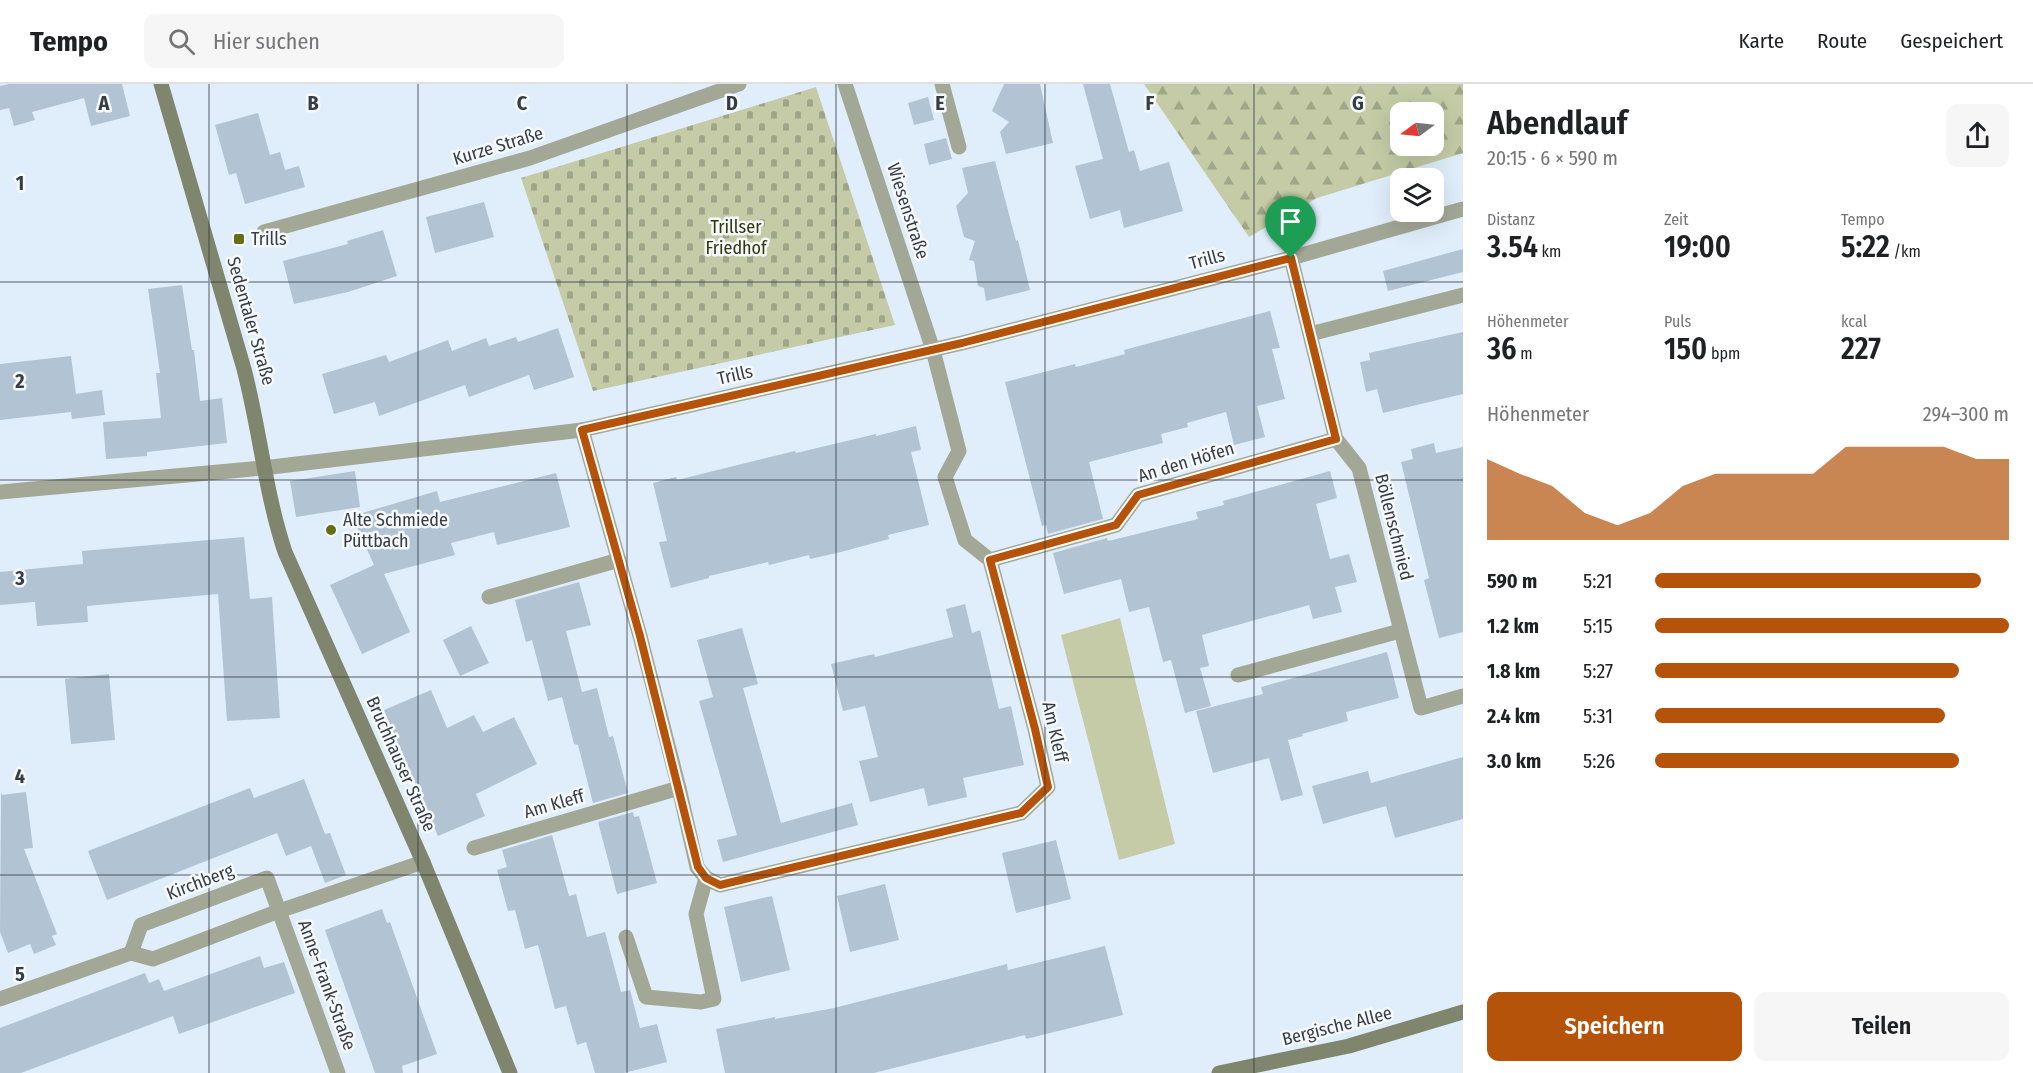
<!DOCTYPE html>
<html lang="de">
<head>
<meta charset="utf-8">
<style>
	body { margin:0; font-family:"Fira Sans Condensed",sans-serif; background:#f6f6f6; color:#202124; height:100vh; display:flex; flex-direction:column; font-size:22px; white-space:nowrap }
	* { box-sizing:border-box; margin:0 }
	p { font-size:20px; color:#757577 }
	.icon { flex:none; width:33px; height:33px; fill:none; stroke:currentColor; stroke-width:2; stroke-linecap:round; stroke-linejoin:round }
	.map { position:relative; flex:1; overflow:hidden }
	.side { display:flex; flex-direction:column; background:#fff; width:570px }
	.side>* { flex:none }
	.needle { width:39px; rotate:255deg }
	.tools { position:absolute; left:1390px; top:18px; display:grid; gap:12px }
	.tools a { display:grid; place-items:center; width:54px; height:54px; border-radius:12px; background:#fff; box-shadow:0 6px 24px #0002; font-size:30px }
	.pin { position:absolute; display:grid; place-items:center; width:51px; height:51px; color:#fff; margin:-62px -26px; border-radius:50% 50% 50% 0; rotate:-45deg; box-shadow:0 0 6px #0007 }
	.pin .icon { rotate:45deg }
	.round { display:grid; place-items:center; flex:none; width:63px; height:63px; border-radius:12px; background:#f6f6f6 }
	.headline { display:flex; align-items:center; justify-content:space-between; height:102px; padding:0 24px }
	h1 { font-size:33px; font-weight:600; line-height:45px }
	.figures { display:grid; grid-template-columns:repeat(3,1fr); gap:9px; height:102px; padding:6px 24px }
	.figures div { display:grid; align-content:center }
	.figures b { font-size:30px; font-weight:600 }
	.figures small { font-size:16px; font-weight:400 }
	.figures p { font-size:16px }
	.chart { height:168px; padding:12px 24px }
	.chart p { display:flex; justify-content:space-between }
	.chart svg { width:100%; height:108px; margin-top:6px; fill:#b45309; opacity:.7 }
	.primary-button { display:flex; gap:12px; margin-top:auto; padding:12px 24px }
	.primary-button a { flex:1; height:69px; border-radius:12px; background:#b45309; color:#fff; font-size:24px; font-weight:600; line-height:69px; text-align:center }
	.primary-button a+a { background:#f6f6f6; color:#202124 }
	ul { padding:0 24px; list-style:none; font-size:20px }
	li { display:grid; grid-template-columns:96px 72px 1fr; align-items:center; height:45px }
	li i { height:15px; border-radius:8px; background:#b45309 }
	header { display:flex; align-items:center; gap:36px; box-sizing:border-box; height:84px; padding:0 30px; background:#fff; border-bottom:2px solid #e0e0e0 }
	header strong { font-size:28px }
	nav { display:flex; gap:33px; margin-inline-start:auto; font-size:21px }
	.search { width:420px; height:54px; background:#f6f6f6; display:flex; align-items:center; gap:15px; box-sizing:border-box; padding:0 21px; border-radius:12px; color:#757577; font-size:22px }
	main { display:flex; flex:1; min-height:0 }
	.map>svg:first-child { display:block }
</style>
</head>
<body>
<header>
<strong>Tempo</strong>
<div class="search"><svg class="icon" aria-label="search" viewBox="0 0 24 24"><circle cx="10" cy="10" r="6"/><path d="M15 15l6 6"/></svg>Hier suchen</div>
<nav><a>Karte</a><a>Route</a><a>Gespeichert</a></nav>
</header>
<main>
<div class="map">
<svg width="1463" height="989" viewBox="0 0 1463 989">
	<defs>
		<pattern id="forest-firs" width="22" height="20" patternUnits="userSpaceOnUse" patternTransform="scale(1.5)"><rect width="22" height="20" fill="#c4cba6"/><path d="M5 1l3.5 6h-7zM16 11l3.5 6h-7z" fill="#a0a689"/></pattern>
		<pattern id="cemetery-stones" width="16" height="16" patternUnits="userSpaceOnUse" patternTransform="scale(1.5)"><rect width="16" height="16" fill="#c4cba6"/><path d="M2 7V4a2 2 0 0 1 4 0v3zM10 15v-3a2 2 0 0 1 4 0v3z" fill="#a0a689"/></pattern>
	</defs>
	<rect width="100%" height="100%" fill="#e0eefc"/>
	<path fill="#c4cba6" d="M1120,534l55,226 -56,16 -58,-225z"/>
	<path fill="url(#forest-firs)" fill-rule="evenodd" d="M1144,0h319v69l-146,45 -68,39zM1401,28h33v34h-33z"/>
	<path fill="url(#cemetery-stones)" d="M816,3l79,238 -302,66 -72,-213z"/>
	<g fill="#b2c3d4">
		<path d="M9,0h113l8,32 -39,10 -7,-28 -52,14 3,8 -21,6 -5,-18 -9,2v-24z"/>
		<path d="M1004,0h36l13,59 -47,11 -6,-22 9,-10 -17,-11z"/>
		<path d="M1083,0h27l19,68 5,-2 6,21 29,-9 14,49 -59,17 -4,-18 -30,9 -15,-53 28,-7z"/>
		<path d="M928,13l6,23 -20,5 -6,-22z"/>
		<path d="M258,29l12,42 10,-3 5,18 14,-4 6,21 -60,17 -9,-31 -7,2 -14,-50z"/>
		<path d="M946,54l6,21 -23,6 -5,-21z"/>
		<path d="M995,77l21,80 2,-1 12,50 -44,11 -2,-13 -6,-2 -4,-25 -5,-1 6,-19 -11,-4 -8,-31 12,-13 -6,-25z"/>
		<path d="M484,118l10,35 -59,16 -9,-36z"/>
		<path d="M383,146l14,46 -49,16 -54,12 -11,-43 65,-17 -1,-3z"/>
		<path d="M1463,165v23l-75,19 -5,-20z"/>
		<path d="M182,201l10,65h2l6,51 22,-3 5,45 -80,9v4l-41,3 -3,-37 58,-4 -5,-45h4l-12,-84z"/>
		<path d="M1270,227l10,37 -8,1 13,50 -28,7 8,31 -31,8 -8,-33 -39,11 1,4 -27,7 2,9 -74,19 14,57 -55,15 -2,-9 -4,1 -37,-144 70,-18 1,3 49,-13 -1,-4z"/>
		<path d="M558,244l16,49 -40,13 -5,-15 -60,22 -4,-12 -86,31 -4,-14 -41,12 -12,-40 64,-19 3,7 59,-22 4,11 34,-13 3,8 27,-9 2,5z"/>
		<path d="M1463,248v62l-80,19 -6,-24 -11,3 -6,-30 10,-2 -1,-7z"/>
		<path d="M71,272l5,38 26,-4 3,25 -33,4 -1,-7 -71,8v-56z"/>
		<path d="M916,342l5,24 -10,2 18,73 -41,10 1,4 -48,13 -31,7 -1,-4 -40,10 -1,-3 -59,14v2l-38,10 -12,-46 8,-1 -14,-58 23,-6 1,3 118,-29 1,2 80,-19v2z"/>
		<path d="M1434,359l2,10 27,-6v185l-24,6 -15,-58 5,-2 -28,-116 12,-3 -2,-10z"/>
		<path d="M355,387l5,36 -64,10 -6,-36z"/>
		<path d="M1330,387l7,27 -21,6 14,55 19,-5 8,28 -22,5 7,25 -29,7 -4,-14 -107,30 7,31 -9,2 11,38 -26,7 -14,-53 -8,2 -14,-55 -20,5 -8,-33 -57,15 -11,-41 54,-15 1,3 90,-22 -2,-7 28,-7 -1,-4z"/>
		<path d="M556,389l14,54 -73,18 -3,-13 -43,11 4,12 -71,19 26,58 -48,22 -32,-69 44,-20 -22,-49 85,-25 3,11z"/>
		<path d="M244,453l6,62 22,-2 8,121 -53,3 -9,-127 -131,12 1,16 -51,4 -2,-24 -35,3v-33l83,-8 -1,-13z"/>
		<path d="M579,498l12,43 -25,6 16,61 15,-4 12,49 4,-1 15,57 -35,10 -15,-58 -4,-1 -12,-47 -14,4 -16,-61 -6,2 -11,-42z"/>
		<path d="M965,520l7,29 8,-3 19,79 12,-3 13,59 -61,13 4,19 -39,9 -4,-18 -54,14 -11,-41 19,-4 -13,-51 -22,5 -12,-47 43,-10 1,3 78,-20 -7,-28z"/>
		<path d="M471,542l18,37 -29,13 -17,-36z"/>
		<path d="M742,544l16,56 -15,4 38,135 71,-20 6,22 -135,37 -6,-22 20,-5 -38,-134 14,-4 -16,-57z"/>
		<path d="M1387,568l12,46 -53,14 2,9 -46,13 1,2 -15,4 15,55 -22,6 -12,-43 -56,15 -17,-62 67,-17 -2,-7z"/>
		<path d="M109,590l6,66 -44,4 -6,-65z"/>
		<path d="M431,606l16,38 27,-13 9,17 31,-15 23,47 -61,30 9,22 -47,20 -54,-126z"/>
		<path d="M1463,673v62l-68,19 -9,-32 -63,18 -11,-38 56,-15 3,12z"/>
		<path d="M304,695l21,55 5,-1 16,42 -21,8 -14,-37 -25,10 -9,-23 -170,67 -19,-49 162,-63 4,10z"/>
		<path d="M1,708l1,3 24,-3 7,56 -9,1 33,85 -5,2 4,9 -22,9 -4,-10 -22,9 -8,-21z"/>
		<path d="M633,728l1,5 5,-1 18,67 -40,11 -19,-72z"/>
		<path d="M552,751l17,61 7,-2 11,43 18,-5 16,60 9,-2 10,38 17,-4 10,38 -43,11h-29l-9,-31 -9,3 -11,-39 -11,3 -17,-64 -13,4 -10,-39 -7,1 -11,-41 10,-3 -5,-17z"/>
		<path d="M1056,756l15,59 -55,14 -14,-60z"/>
		<path d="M885,800l14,56 -49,12 -13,-56z"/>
		<path d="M772,812l18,74 -49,12 -17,-75z"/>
		<path d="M382,825l5,14 3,-1 47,132 -35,12 1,7h-28l-50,-143z"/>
		<path d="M1105,862l18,69 -97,24 -1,-4 -151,38h-149l-9,-44 59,-12v2l59,-11 173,-44 1,6z"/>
		<path d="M260,872l4,12 20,-6 11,31 -116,41 -6,-18 -152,57h-21v-45l145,-55 4,10 10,-4 5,12z"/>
	</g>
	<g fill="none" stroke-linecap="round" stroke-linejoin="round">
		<g stroke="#a3a796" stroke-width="15">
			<path d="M942,0l17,63"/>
			<path d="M264,148l266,-74 209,-74"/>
			<path d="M1291,174l45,181 23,29 62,240 42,-12"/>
			<path d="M1310,250l153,-39"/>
			<path d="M0,408l263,-24 319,-38 380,-87 329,-85 172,-49"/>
			<path d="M990,476l126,-35 22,-30 198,-56"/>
			<path d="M489,513l130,-37"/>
			<path d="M1238,591l162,-44"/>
			<path d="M679,704l18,79 9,11 14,7 301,-72 27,-26 -13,-58 -45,-169 -25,-20 -20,-63 14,-26 -26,-101 -88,-266"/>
			<path d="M474,764l205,-60 -39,-152 -58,-206"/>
			<path d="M626,853l20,60 55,5 13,-3 -18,-85 10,-36"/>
			<path d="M131,869l10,-28 126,-47 71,195"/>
			<path d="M0,915l131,-46 22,6 126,-48 144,-49"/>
		</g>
		<g stroke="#80856d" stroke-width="15">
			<path d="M161,0l83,285c16,61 21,123 41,183l138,310 87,211"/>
			<path d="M1219,989l130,-27 114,-34"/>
		</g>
	</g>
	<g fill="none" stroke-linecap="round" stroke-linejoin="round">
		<g stroke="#fff" stroke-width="12">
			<path id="route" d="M1291,174l45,181 -198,56 -22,30 -126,35 45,169 13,58 -27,26 -301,72 -14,-7 -8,-11 -58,-231 -58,-206 380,-87z"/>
		</g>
		<use href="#route" stroke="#b45309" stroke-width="8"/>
	</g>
	<path fill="none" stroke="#373d44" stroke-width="1.5" stroke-opacity="0.55" d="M209,0v989M418,0v989M627,0v989M836,0v989M1045,0v989M1254,0v989M0,198h1463M0,396h1463M0,593h1463M0,791h1463"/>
	<g fill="#646e17" stroke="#f6fafd" stroke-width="2">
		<rect x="233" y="149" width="12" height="12" rx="3"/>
		<circle cx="331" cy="446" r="6"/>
	</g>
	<g text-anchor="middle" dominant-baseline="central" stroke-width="5" stroke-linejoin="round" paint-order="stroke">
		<g font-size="18" fill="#373d44" stroke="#f6fafd">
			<text transform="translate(498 62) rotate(-17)">Kurze Straße</text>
			<text transform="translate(908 127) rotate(72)">Wiesenstraße</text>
			<text transform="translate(1207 175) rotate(-15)">Trills</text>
			<text transform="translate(251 237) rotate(74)">Sedentaler Straße</text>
			<text transform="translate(735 291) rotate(-13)">Trills</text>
			<text transform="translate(1186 378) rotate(-17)">An den Höfen</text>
			<text transform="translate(1394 443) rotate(76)">Böllenschmied</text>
			<text transform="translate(1055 648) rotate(77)">Am Kleff</text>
			<text transform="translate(401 680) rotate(66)">Bruchhauser Straße</text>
			<text transform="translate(554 720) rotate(-16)">Am Kleff</text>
			<text transform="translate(200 798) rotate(-21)">Kirchberg</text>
			<text transform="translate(327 901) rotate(70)">Anne-Frank-Straße</text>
			<text transform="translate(1337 942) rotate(-14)">Bergische Allee</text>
		</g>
		<g font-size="18" fill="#313708" stroke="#f6fafd">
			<text x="736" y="143">Trillser<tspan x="736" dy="21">Friedhof</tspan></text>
		</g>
		<g font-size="18" fill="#373d44" stroke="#f6fafd" text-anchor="start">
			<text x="251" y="155">Trills</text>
			<text x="343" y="436">Alte Schmiede<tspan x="343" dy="21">Püttbach</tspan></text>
		</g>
	</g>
	<g font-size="20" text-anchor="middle" font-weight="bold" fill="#373d44" stroke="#f6fafd" stroke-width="5" stroke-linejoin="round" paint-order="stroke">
		<text x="104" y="26">A</text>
		<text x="313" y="26">B</text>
		<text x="522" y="26">C</text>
		<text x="732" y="26">D</text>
		<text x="940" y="26">E</text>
		<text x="1150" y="26">F</text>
		<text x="1358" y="26">G</text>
		<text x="20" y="106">1</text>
		<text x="20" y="304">2</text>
		<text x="20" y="501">3</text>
		<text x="20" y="699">4</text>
		<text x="20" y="897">5</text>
	</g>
</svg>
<div class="tools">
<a><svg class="needle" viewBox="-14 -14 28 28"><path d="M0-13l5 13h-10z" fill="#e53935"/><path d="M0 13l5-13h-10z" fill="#757577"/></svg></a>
<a><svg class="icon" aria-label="layers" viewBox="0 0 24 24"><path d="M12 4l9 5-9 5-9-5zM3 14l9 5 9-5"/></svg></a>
</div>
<div class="pin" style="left:1291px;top:174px;background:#1e9e55"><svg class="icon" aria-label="arrive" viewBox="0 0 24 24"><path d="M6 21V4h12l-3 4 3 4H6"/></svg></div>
</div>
<section class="side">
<div class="headline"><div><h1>Abendlauf</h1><p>20:15 · 6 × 590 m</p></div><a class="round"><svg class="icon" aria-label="share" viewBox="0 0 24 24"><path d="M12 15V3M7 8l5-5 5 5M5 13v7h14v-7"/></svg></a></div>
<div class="figures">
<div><p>Distanz</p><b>3.54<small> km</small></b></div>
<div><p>Zeit</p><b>19:00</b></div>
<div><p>Tempo</p><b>5:22<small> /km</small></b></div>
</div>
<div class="figures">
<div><p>Höhenmeter</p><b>36<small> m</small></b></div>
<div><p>Puls</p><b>150<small> bpm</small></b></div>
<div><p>kcal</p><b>227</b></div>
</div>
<div class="chart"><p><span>Höhenmeter</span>294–300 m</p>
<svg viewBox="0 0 160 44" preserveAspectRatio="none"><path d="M0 44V11L10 17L20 22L30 33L40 38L50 33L60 22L70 17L80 17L90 17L100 17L110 6L120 6L130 6L140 6L150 11L160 11V44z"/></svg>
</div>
<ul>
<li><b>590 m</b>5:21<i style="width:92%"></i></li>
<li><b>1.2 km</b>5:15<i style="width:100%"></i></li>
<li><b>1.8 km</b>5:27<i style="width:86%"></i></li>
<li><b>2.4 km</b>5:31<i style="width:82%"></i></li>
<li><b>3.0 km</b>5:26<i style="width:86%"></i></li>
</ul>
<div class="primary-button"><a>Speichern</a><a>Teilen</a></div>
</section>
</main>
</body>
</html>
